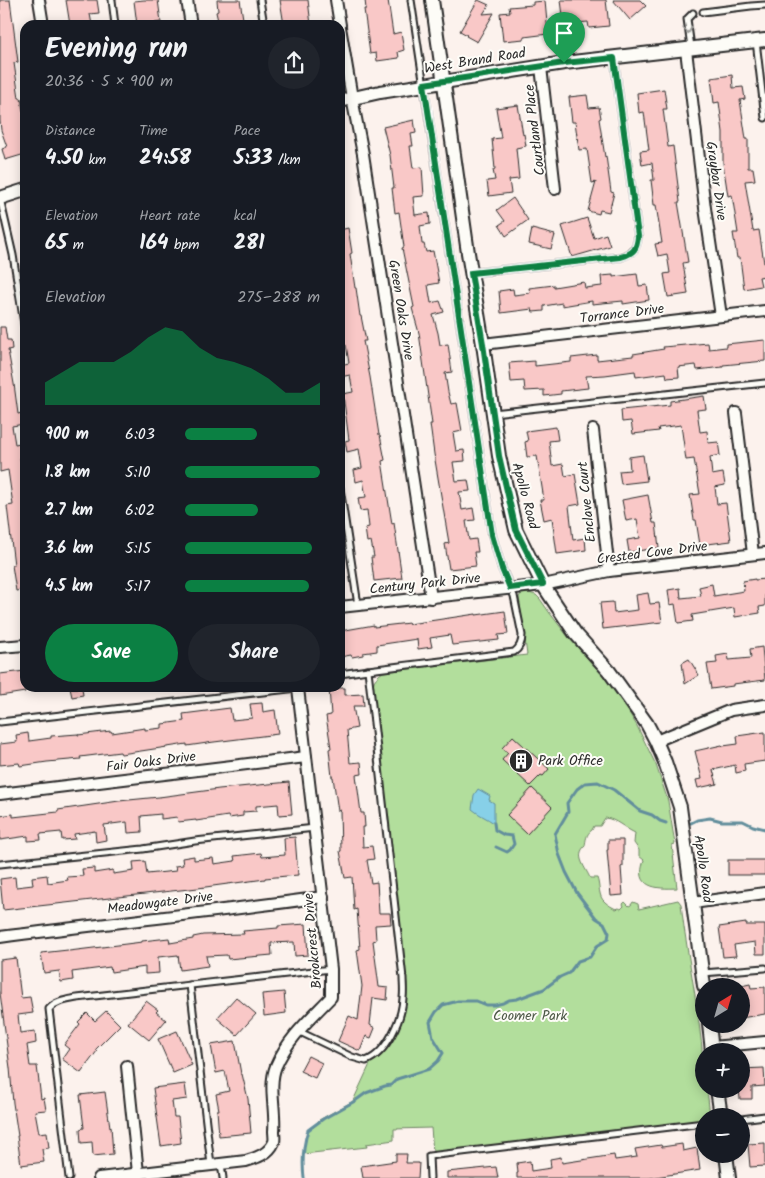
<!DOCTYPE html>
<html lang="en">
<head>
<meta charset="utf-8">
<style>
	body { margin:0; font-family:Kalam,sans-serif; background:#20242c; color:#f1f3f6; height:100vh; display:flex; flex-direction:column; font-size:19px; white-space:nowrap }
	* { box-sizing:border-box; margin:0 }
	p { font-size:16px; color:#9ea1a6 }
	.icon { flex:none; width:28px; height:28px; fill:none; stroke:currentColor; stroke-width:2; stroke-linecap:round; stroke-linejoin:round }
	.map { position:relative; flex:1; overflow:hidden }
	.side { position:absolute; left:20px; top:20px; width:325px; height:672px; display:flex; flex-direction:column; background:#171b24; border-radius:15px; box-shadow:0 2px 12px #0003 }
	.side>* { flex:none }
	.needle { width:32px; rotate:37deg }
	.controls { position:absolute; left:695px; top:978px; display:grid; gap:10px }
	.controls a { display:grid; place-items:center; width:55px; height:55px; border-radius:50%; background:#171b24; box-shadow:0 2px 12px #0003; font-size:25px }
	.pin { position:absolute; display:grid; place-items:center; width:42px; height:42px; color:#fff; margin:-51px -21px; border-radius:50% 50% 50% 0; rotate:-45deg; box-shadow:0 0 5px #0007 }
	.pin .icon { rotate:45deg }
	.round { display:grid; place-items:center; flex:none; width:52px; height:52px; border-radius:26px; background:#20242c }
	.headline { display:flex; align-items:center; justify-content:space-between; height:85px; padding:0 25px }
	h1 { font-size:28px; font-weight:600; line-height:38px }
	.metrics { display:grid; grid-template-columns:repeat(3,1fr); gap:8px; height:85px; padding:5px 25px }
	.metrics div { display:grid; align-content:center }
	.metrics b { font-size:21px; font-weight:600 }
	.metrics small { font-size:14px; font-weight:400 }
	.metrics p { font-size:14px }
	.chart { height:140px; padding:10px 25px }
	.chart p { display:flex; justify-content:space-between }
	.chart svg { width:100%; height:90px; margin-top:5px; fill:#0b8043; opacity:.7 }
	.primary-button { display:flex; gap:10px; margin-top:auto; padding:10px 25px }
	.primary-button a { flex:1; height:58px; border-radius:30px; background:#0b8043; color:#fff; font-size:20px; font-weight:600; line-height:58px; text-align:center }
	.primary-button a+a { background:#20242c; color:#f1f3f6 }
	ul { padding:0 25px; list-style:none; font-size:16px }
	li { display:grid; grid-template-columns:80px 60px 1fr; align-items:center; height:38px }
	li i { height:12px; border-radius:6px; background:#0b8043 }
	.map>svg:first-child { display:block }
</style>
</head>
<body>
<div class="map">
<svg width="765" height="1178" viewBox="0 0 765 1178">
	<rect width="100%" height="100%" fill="#fcf2ed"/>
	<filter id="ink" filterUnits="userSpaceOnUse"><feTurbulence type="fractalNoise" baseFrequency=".02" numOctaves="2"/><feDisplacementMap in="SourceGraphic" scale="10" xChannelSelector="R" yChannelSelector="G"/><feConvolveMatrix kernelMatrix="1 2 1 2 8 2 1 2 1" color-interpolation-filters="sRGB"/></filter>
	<g filter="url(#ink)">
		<path fill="#b2de9c" stroke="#6e8464" d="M529,593l7,2 4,4 9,13 20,26 38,42 20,29 10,17 19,39 12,36 7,43 -3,1 5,43c-21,1 -43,0 -33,-28l-5,-4v-6l-5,-7 1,-10c-11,-5 -19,-14 -30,-15l-5,8h-6l-2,4c-6,4 -6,10 -7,16 -11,10 1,22 5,32h7c3,7 1,19 8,24 3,3 7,5 11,7l3,-1 2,1 3,-3 -1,-2 2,-2 4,4 2,-1 2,-3 5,2 1,5 39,-9 3,4c7,61 23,123 23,185h3l3,27h-6v4l-221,28 -50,4 -2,-24 -37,1v11l-28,4 1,3 -64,7 5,-24 7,-4 4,-6 34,-19 18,-39 10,-6 6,-9 8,-13 10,-31 2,-19 -2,-15 -32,-271c0,-13 -2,-18 10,-26l144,-17 -8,-58 2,-3z"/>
		<path fill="#87d0e8" stroke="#628e9c" d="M478,789l12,7 -1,4 5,3v20c-7,-5 -15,-8 -22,-14l2,-14z"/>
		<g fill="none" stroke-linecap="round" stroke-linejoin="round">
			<g stroke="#628e9c" stroke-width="3">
				<path d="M494,823l1,7 9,5 8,1 2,8 -4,6 -3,2 -11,-5"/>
				<path d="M691,823l6,-3 13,-2 12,3h21l10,5 12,3"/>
				<path d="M304,1178c-2,-17 -1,-32 4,-48l15,-11 32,-18 11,-8 19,-7 6,-1 6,-6 32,-10 9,-8 5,-8 -10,-16 -3,-15 6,-10 7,-7 15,-4h18l10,4h9l8,-2 6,-3 8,-1 27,-10 16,-12 9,-4 9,-12 12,-4 7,-11 11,-7 1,-6 -5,-10 -8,-5 -19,-25 -11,-21 -7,-18 -4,-20 13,-22 -1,-9 10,-14 8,-6 13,-1 16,8 26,21 12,4 8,6 6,2"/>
			</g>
		</g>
		<g fill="#f9c8c7" stroke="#2b2b2b">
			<path d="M0,0h10l8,62 -4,1 5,35h2l2,14 2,-1v11l-2,1 2,8v23l-20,6 -3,-11 5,-2 -6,-17 -1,-9z"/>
			<path d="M66,0h31l2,13 -9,1 2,11h-22z"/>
			<path d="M144,0h14l3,22 -24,3 -3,-24z"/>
			<path d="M217,0h23l4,25h-25l-3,-13 2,-1z"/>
			<path d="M280,0h28l3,25h-27z"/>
			<path d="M365,0h23l5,34 8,-2 3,18 -6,2 1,6 -22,3 -1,-8 -6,1 -6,-45h2z"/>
			<path d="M478,0l11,5 -6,9 11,-1 -17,29 -11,-6 1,-1 -7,-4z"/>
			<path d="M561,0h45l3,26 -20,2 -1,-6 -24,2z"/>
			<path d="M613,0h27l6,6 -16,14z"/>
			<path d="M545,1l3,33 -24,3v2l-21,2 -3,-28 10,-1 -1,-5 24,-2v-3z"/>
			<path d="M732,75l1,13 10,-1 2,12 -5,1 6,39h2v29h5l2,12 -10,1 8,50 6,-1 5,33 1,-1v14l-6,1 2,9 -17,3 -4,-31h-3l-4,-25h5l-6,-38 -4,1 -5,-33v-31l-4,-30 -5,1 -3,-25z"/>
			<path d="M664,89l3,20h-4l5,38 5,-1 7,56h-2l10,60 -5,1 5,31 -20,3 -4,-23 6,-1 -3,-19 -9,2 -3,-12 7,-1 -6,-38h-2l-3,-25h3l-2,-17 -10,2 -2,-14 9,-1 -5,-38 -5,1 -2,-20z"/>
			<path d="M587,95l2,13 10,-1 2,11 -2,1 6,38 1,-1 5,36 3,1 -5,19 -9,-2 -1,4 -11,-3 8,-29 -4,1 -5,-34 -8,1 -4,-28h-3l-3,-25z"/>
			<path d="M518,105l5,30 1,-1 2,12 -10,2 3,31 -10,1 2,13 -22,3 -2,-15 8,-1 -2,-10 2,-1 -3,-30 9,-1 -5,-30z"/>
			<path d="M414,120l2,13 -5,1 2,12h-3l3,22 9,-1 2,29 -11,1 2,18 14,-2 1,11 -10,2 2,18h2l2,8 7,-1 6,32 -11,2 3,18 9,-2 4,11 -11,3 5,18 2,12 8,-1 4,28 -7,1 3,19 3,12 6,-1 5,28 -9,2 3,18 8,-1 1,11 -12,1 3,19 12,-1 2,11 -11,1 3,18 11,-2 2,12 -9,1 3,19 7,-1 2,13h-4l2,14 -27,3 -4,-25 4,-1 -15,-89 -4,-30h2l-13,-91 -7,-25 2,-1 -12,-59 2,-1 -5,-35 -4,1 -3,-25h2l-4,-33 -7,-28z"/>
			<path d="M513,198l15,22 -22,16 -7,-11 6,-4 -8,-11z"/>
			<path d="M587,218l7,20 12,-4 4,12 -38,11 -10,-31z"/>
			<path d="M348,228l4,25 -2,1 5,34h1l4,28h1l5,25h-3l7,36 9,58h1l5,25 -3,1 10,63 2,-1 8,55 -28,3 -3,-24h3l-3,-16 -4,1 -2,-14 4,-1 -2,-17 -7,1 -2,-13 8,-1 -3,-17 -7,2 -2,-12 8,-2 -3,-19 -12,3 -2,-11 4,-1 -6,-46 10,-2 -3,-17 -10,2v-12l9,-2 -3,-18 -6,1v-116z"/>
			<path d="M532,229l23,6 -4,14 -22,-5z"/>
			<path d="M637,274l2,12 8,-1 2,15 -26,4v-3l-31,3v-3l-30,5v-3l-18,3v5l-11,1 -1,-3 -31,4 -2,-22 14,-2 1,6 16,-2 -1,-5 25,-3v2l30,-5 1,6 17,-2 -1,-10 12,-1v2z"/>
			<path d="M0,327h5l2,13h4l1,9 -4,1 6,34 4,30 4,-1 2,11 -12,2 3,18 10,-2v14l-5,1 2,17 3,-1v116l-9,2 -4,-26h2l-7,-59 6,-1 -5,-35 -8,2z"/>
			<path d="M765,340v21l-42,4v2l-26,3 -1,-5 -18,2 1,10 -12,1 -1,-5 -30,4 -1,-6 -30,4 -19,1 2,12 -27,3v3l-17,2v-6l-19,1 -1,-10 -13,1 -2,-19 26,-2v5l36,-4v-4l26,-3v5l36,-4v-2l31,-5 -1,-2 45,-4 1,6 17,-2v-3z"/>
			<path d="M704,396l2,13 -9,1 3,22 7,-1 1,12 10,-1 2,13 -10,2 2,18 11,-2 2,12 -10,2 2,17 9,-1 5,38 -31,4 -4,-25h-2l-4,-25 10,-1 -6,-35 -8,1 -5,-35 -23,3 1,3 -26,3 -2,-13 -9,1 -1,-12 49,-5v-4z"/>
			<path d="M556,427l2,13 -9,1 3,25 11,-2 2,12 10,-2 5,30 -11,2 4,34 12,-2 1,12 -29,4 -5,-36 -8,2 -4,-20h4l-7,-44 -10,1 -2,-15 3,-1 -2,-10z"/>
			<path d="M643,455l4,26 -26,3 -2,-13 11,-1 -1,-13z"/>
			<path d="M648,495l5,28h3l3,25 -30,4 -2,-12 13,-2 -3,-19 -11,2 -4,-21z"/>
			<path d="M755,579v1l10,-1v27l-6,1 1,6 -25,4 -1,-9 -42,7 1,6 -15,2 -3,-19 -5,1 -2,-15 12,-2 1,10 20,-2 -2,-9 13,-3 2,12 30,-5 -1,-10z"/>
			<path d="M648,593l2,11 9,-1 3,19 -59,7 -3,-26 13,-1 1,11 24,-3 -2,-15z"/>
			<path d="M505,611l3,23 -10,1 1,5 -47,5 -2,-10 -20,3 2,9 -14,2 -1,-10 -40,6v6l-14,2v2l-11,2 -1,-2 -11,2v-26l34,-6v2l35,-4v1l67,-10v1z"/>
			<path d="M762,647l3,33 -32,4v2l-22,3 -4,-25 10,-1 -1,-7 12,-2 1,6 22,-2 -1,-9z"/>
			<path d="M689,659l10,16 -14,9 -3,-21z"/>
			<path d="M25,671v21l-25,4v-22z"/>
			<path d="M70,688h12l1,7 -11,2z"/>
			<path d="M329,688h16v7l18,-1 1,12h-11l4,22 -10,2 3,33 11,-1 1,12 -6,1 5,38h3l1,14h-3l1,20 9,-1 2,13 -7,1 4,23 6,-1 2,31h11l1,11 -16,1 1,15 -3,1 6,46 9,1 -1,12 -14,-2 -3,27 5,3 -4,10 -5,-2 -6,15 -22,-10 11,-25 9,4 4,-34 -5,-36 3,-1 -3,-40 -3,1 -2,-33 -7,1 -5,-27h1l-1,-41 -2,1 -5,-34h-1l-3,-28 2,-1 -5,-32 5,-1z"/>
			<path d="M262,703l1,9 12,-2 3,24 -64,8 -27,4v-2l-66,10 -1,-2 -40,5 1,2 -34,3 -27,4 -1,-3 -19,2v-21l17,-2 -1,-7 12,-2 1,8 22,-3v-2l27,-2v1l33,-4 1,2 33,-5v2l17,-2v-4l22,-3 -1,-7 47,-6 2,12 20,-2 -2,-14z"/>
			<path d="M765,732v29l-21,3 1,7 -9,2 -1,-8 -22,5 4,14 -19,4 -2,-8 6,-1 -7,-28 27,-6 1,1 15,-2 -1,-8z"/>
			<path d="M513,736l36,33 -6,7 -2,-1 -11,11 -28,-26 6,-7 -6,-5z"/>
			<path d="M289,782l3,32 -13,1 -1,-11 -22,2v5l-13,1v4l-14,2 -1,-2 -32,5v-1l-18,2 -1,-5 -16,2v-5l-20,2 1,16 -14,1 -1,-11 -23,3 2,15 -10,2 -1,-11 -21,3 1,5 -13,1 -1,-8 -21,2 1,6 -13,1v-5l-28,4v-24l13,-2v3l45,-5v-2l61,-9 40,-4 60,-8z"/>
			<path d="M532,788l20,19 -25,27 -20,-19z"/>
			<path d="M295,837l3,38 -33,3v1l-67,9 -195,22 -3,-31 15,-2 1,10 17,-2 -1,-8 15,-2 1,8 20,-3 -1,-3 16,-1 -1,-7 12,-1v5l19,-3v4l21,-3 -1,-9 12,-1 2,13 29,-3 -1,-5 8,-1 -1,-7 12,-2v4l19,-2 1,6 21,-3 -1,-5 27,-3 1,4 23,-2 -1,-17z"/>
			<path d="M608,840h15v26l-2,1 2,28 -12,1 -4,-46h1z"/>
			<rect x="728" y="860" width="37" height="15"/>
			<path d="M746,923v2h19v29h-9l-1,-12 -21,3 2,11 -13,1 -4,-30z"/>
			<path d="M306,924l2,31 -13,1 -1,-14 -23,1 1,12 -44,4 -1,-4 -21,1 2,10 -28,4 -2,-15 -20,2 1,16 -14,1v-7l-34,5 -1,-5 -38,5 1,8 -12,2 -2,-11 -15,2 -3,-20 27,-3 1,1 33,-4 40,-5v-1l27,-3 1,5 23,-4v-2l10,-2 41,-1 -1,-3 35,-3v-2z"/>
			<path d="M16,958l5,40 9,-1 3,16 -15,2 2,18 15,-2 1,12 -9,2 3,21h7l4,33 3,-1 2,12 -11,1 4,22 8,-1 2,16 -7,1 2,13 -23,3 -4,-29h1l-5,-33 -3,-35 -10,-75v-33z"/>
			<path d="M750,984l1,4 14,-1v27l-24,4v-32z"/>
			<path d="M284,992l2,21 -22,3 -2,-22z"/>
			<path d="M236,997l20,17 -19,21 -20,-17z"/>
			<path d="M146,1001l12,9 -2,2 10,8 -17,20 -21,-17z"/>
			<path d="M106,1011l14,14 -25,25 2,1 -16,22 -19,-14 7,-10 -5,-4 16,-21 -2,-2 9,-9 8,8z"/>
			<path d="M177,1031l15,34 -19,8 -15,-34z"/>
			<path d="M235,1041l6,33h1l6,25 3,34 -32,3 -2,-26h2l-3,-16 13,-3 -4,-20 -9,2 -5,-28z"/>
			<path d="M308,1056l14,7 -7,15 -15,-7z"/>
			<path d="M764,1068l1,18 -13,1v12h-12l-1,-10h2v-20z"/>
			<path d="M185,1084l2,15 -15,2 2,16h4l3,26 -20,3 -8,-58z"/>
			<path d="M105,1092l5,35 1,-1 2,28 -20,2 -1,-14 -11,1 -1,-14 4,-1 -4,-33z"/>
			<path d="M765,1143v23l-15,1 -2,-23z"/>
			<path d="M682,1144l1,7 14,-3 3,22 -51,8h-132v-5h1l-1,-10 13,-2 1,10 20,-3 -1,-9 11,-2 1,6 52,-8 1,5 22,-3 -2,-8 26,-4 1,2z"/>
			<path d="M396,1154h11l-1,9h13l-1,15h-55l-2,-12 35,-5z"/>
			<path d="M496,1167l2,11h-51v-6z"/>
		</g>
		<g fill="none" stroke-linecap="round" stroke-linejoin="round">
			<g stroke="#2b2b2b" stroke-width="9">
				<g id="service">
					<path d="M112,0l3,25"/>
					<path d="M260,0l4,25"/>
					<path d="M703,12l48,-6 14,-1"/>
					<path d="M756,41l9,77"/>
					<path d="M691,47l-4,-28 6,-6"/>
					<path d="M0,198l13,57 12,75"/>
					<path d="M471,273l150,-16c12,-4 16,-8 17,-21l-24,-178"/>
					<path d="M493,413l272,-30"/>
					<path d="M340,488l18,117"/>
					<path d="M368,670l146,-18c6,-4 8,-9 8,-17l-8,-39 -12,-27 -10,-34 -81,-535"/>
					<path d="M0,722l298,-34"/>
					<path d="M0,864l143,-15 52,-8 120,-13"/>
					<path d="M703,973l62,-5"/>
					<path d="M190,985l21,180"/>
					<path d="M298,1031l54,26 14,4c21,-8 36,-42 37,-63 1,-7 0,-14 0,-20l-35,-308 -28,4"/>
					<path d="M741,1119l24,-3"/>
					<path d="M221,1164l2,14"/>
					<path d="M69,1178l-20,-169c7,-8 18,-9 28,-11l254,-29"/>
					<path d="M430,1178l-1,-22 275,-33"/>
				</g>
			</g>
			<g stroke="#2b2b2b" stroke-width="14">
				<g id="minor">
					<path d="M39,0l4,25"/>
					<path d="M187,0l4,25"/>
					<path d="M336,0l4,25"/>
					<path d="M340,27l12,71 11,56 68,444"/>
					<path d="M686,50l19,158 16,108"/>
					<path d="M541,67l14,122"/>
					<path d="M483,344l282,-33"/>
					<path d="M736,413l17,141"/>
					<path d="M593,430l16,141"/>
					<path d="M340,607l203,-22 66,-14 156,-18"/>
					<path d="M0,647l25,-2"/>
					<path d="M656,741l75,-31 34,-5"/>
					<path d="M0,794l306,-37"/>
					<path d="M693,903l72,-10"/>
					<path d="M0,937c108,-14 216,-25 323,-40"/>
					<path d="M712,1047l53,-5"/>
					<path d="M127,1066l11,107"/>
					<path d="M99,1178l147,-17c10,-3 23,-7 28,-19 1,-3 0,-8 0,-11 2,-22 -6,-45 2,-65 12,-28 35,-48 55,-69v-28l-33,-281"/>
				</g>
			</g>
			<g stroke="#2b2b2b" stroke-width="16">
				<g id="tertiary">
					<path d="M432,0l36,253 15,91 16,112 17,74 27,55 32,48 34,38 38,53 9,17 9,21 15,45 24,179"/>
					<path d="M340,101l40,-9 184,-29 201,-23"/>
					<path d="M0,198l25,-8"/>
					<path d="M709,1024l3,27"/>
					<path d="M717,1089l4,27"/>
					<path d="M726,1154l3,24"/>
				</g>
			</g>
			<use href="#service" stroke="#fdfcf7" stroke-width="5"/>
			<use href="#minor" stroke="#fdfcf7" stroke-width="10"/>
			<use href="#tertiary" stroke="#fdfcf7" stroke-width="12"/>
		</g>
		<defs><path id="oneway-chevron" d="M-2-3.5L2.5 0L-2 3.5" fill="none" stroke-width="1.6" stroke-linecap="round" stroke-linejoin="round" transform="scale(1.25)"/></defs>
		<use stroke="#9e9e9b" href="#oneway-chevron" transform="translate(688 30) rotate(82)"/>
	</g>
	<g fill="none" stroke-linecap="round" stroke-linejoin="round" filter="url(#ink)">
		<g stroke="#fff" stroke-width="10">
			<path id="route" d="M614,58l24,178c-1,13 -4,17 -17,21l-150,16 12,71 16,112 17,74 27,54 -33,4 -8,-19 -10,-34 -68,-451 140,-21z"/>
		</g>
		<use href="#route" stroke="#0b8043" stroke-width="6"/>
	</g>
	<defs>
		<g id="building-disc" transform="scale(1.25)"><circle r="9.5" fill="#2b2b2b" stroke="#fdfcf7"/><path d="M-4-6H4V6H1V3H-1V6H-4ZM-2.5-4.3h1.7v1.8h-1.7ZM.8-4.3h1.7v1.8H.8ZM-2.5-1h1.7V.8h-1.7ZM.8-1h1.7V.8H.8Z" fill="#fff"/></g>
	</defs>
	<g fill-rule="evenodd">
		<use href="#building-disc" x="521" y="761"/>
	</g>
	<g text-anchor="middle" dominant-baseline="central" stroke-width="4" stroke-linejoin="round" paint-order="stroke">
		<g font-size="14" fill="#2b2b2b" stroke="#fdfcf7">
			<text transform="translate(475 61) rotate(-9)">West Brand Road</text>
			<text transform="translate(535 130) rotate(-97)">Courtland Place</text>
			<text transform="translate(716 181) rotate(82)">Graybar Drive</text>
			<text transform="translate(401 310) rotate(81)">Green Oaks Drive</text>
			<text transform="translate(622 314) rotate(-7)">Torrance Drive</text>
			<text transform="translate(525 496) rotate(75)">Apollo Road</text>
			<text transform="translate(587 502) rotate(-96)">Enclave Court</text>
			<text transform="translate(652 553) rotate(-7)">Crested Cove Drive</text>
			<text transform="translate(425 584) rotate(-6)">Century Park Drive</text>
			<text transform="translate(151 762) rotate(-7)">Fair Oaks Drive</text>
			<text transform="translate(703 869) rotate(82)">Apollo Road</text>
			<text transform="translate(160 903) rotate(-7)">Meadowgate Drive</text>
			<text transform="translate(313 941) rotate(-95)">Brookcrest Drive</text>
		</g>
		<g font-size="14" fill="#2b2b2b" stroke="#fdfcf7" text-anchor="start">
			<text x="538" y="761">Park Office</text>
		</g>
		<g font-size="14" fill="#4d5847" stroke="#fdfcf7">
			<text x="530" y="1016">Coomer Park</text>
		</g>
	</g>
</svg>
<div class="controls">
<a><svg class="needle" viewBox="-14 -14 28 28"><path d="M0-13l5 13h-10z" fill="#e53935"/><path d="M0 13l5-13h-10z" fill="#9ea1a6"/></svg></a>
<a>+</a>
<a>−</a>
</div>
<div class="pin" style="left:564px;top:63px;background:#1e9e55"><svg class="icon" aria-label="arrive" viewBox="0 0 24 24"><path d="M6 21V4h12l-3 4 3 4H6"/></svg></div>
<section class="side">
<div class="headline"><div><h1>Evening run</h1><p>20:36 · 5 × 900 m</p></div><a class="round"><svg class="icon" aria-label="share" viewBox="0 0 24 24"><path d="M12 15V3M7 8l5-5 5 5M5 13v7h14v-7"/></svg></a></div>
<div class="metrics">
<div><p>Distance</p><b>4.50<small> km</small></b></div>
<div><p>Time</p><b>24:58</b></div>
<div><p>Pace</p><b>5:33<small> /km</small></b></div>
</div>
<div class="metrics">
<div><p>Elevation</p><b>65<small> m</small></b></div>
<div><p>Heart rate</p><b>164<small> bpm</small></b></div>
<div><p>kcal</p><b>281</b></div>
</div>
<div class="chart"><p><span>Elevation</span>275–288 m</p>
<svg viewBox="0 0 160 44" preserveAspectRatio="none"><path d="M0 44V33L10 28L20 23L30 23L40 23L50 18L60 11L70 6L80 8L90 16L100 21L110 23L120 26L130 31L140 38L150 38L160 33V44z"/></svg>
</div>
<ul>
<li><b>900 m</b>6:03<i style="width:53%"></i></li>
<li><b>1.8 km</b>5:10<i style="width:100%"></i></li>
<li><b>2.7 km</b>6:02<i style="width:54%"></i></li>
<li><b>3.6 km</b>5:15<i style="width:94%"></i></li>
<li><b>4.5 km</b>5:17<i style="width:92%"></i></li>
</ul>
<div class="primary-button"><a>Save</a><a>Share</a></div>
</section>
</div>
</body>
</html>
